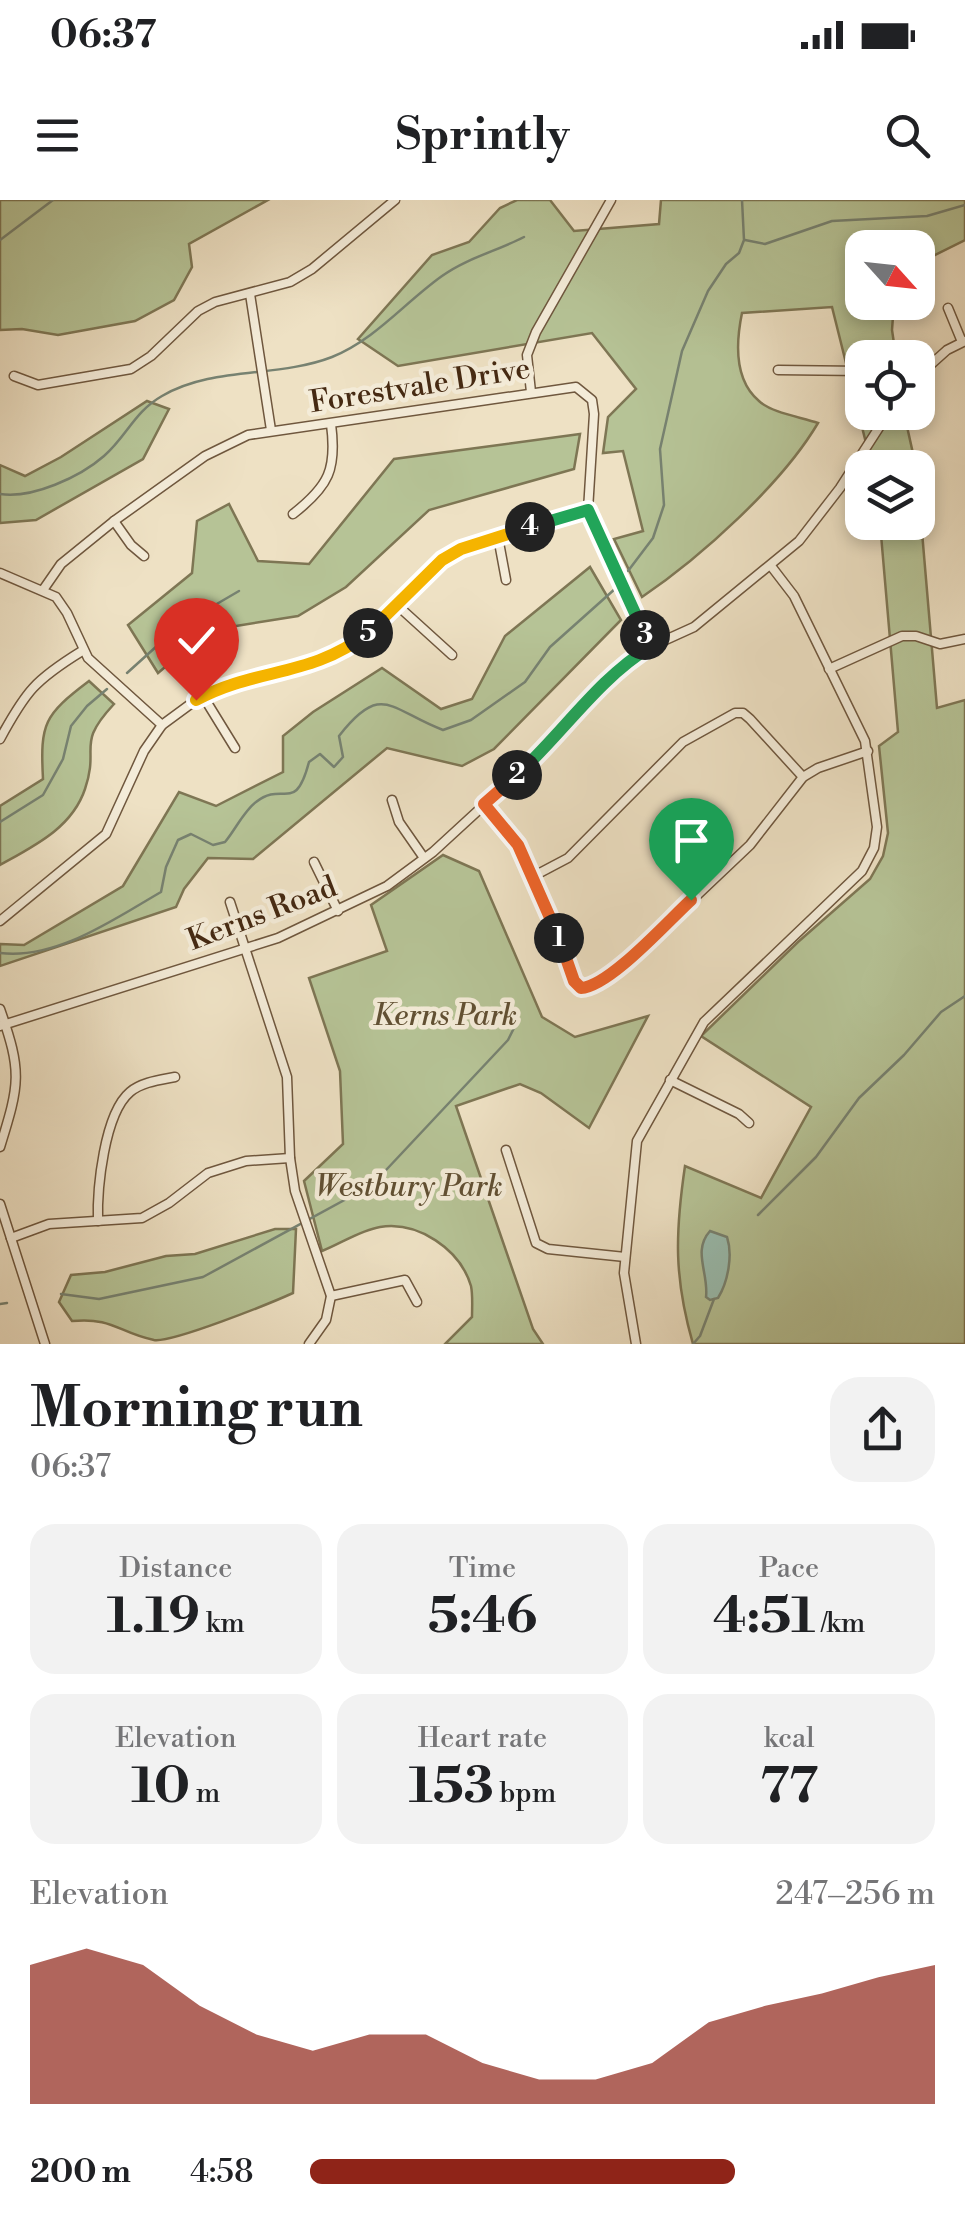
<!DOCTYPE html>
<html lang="en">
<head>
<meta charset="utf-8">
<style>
	body { margin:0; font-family:"Libre Bodoni",serif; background:#f2f2f2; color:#202124; height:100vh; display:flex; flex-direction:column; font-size:38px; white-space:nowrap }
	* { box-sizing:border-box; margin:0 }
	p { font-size:32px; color:#757577 }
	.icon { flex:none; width:55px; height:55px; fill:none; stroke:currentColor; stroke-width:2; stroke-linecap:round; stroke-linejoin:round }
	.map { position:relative; height:1144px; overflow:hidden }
	.drawer { display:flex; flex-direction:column; background:#fff; flex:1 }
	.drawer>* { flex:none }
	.needle { width:65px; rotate:117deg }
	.tools { position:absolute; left:845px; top:30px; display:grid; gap:20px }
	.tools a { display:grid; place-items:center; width:90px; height:90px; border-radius:20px; background:#fff; box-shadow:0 5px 15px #0003; font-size:50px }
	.pin { position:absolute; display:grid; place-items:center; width:85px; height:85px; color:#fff; margin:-102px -42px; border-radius:50% 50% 50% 0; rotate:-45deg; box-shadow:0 0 10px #0007 }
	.pin .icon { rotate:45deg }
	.km { position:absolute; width:50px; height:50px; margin:-25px; border-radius:50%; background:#222; color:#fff; font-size:28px; line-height:50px; text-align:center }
	.round { display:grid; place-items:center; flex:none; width:105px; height:105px; border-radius:30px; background:#f2f2f2 }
	.headline { display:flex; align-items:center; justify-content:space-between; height:170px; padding:0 30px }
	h1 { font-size:55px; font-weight:800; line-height:75px }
	.figures { display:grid; grid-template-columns:repeat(3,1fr); gap:15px; height:170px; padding:10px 30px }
	.figures div { display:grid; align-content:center; border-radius:25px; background:#f2f2f2; text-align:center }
	.figures b { font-size:50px; font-weight:800 }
	.figures small { font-size:28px; font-weight:400 }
	.figures p { font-size:28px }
	.chart { height:280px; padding:20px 30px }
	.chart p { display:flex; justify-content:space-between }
	.chart svg { width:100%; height:180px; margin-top:10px; fill:#8f2418; opacity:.7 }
	ul { padding:0 30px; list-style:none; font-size:32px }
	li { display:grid; grid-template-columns:160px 120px 1fr; align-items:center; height:75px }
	li i { height:25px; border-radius:12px; background:#8f2418 }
	.status { display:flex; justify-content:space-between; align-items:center; height:70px; padding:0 50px; background:#fff; direction:ltr }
	.status svg { height:28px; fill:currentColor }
	header { display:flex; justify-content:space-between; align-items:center; height:130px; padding:0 30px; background:#fff; font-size:45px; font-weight:800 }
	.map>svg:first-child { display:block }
</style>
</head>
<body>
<div class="status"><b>06:37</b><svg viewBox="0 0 49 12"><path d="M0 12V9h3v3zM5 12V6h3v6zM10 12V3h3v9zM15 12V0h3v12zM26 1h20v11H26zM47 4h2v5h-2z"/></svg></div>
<header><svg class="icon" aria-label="menu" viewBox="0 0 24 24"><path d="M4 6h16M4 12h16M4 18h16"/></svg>Sprintly<svg class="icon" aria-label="search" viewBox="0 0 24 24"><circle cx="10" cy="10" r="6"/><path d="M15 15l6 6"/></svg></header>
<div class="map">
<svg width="965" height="1144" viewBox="0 0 965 1144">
	<rect width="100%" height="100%" fill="#eee1c4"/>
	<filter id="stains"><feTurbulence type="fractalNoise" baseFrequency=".002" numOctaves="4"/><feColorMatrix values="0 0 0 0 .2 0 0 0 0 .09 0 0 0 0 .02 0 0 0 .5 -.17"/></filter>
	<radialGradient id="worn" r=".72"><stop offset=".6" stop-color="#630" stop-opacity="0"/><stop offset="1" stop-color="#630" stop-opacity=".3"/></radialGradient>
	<g fill="#b6c396" stroke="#7e7654" stroke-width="2.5">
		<path d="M0,0h268l-79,44 3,23 -18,33 -39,21 -77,14 -36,-6 -22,1z"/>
		<path d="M517,0h33l24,31 85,-7 2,-24h304v40l-36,18 -11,1v-11h-56v54l32,1 -2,27 4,27 -34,1v54l42,1 12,54h-44l-40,-160 -90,6c-6,29 -8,67 17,88 13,12 42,16 59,22 -36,61 -117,134 -176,174l-28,-58 29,-8 -20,-80 -20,2 5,-36 28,-28 -44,-56 -194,33 -40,-27 74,-84 37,-13 31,-34z"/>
		<path d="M147,201l22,8 -26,50 -107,61 -36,3v-58l25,11 36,-19z"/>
		<path d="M580,234l-6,35 -145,41 -83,77 -48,29 -62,10 -37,12 -41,35 -30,-48 64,-52 5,-52 32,-17 29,57 51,3 85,-105z"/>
		<path d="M918,285l19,223 28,-8v644h-272c-19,-66 -18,-110 -8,-178l76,32 50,-91 -110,-71 97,-94 72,-63 13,-23 5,-23 -9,-87 19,-14 -18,-209 38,-1z"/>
		<path d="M590,367l31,53 -127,129 -32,17 -75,-18 -134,111 -45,-1 -24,31 -8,18 -176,59v-22l24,1 99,-59 56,-94 37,14 67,-34v-36l30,-24 69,-44 59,41 31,-10 33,-63z"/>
		<path d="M89,481l25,23c-39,42 -14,41 -29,85 -13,39 -51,57 -85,76v-59l43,-27c-3,-56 1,-64 46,-98z"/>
		<path d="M443,655l36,16 63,146 33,20 73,-21 -59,112 -48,-35 -21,-9 -64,22 77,223 10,15h-98l27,-27c0,-10 1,-21 -1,-31 -11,-37 -53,-65 -91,-59 -19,3 -40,17 -58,24l-18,-70 39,-37 -3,-73 -31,-93 78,-27 -16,-46z"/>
		<path d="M275,1029h21l-3,64c-22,10 -121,50 -139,47 -35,-7 -41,-23 -82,-19l-13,-19 12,-27 34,-3 61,-16 29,-2z"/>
	</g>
	<path fill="#99beb1" stroke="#778271" stroke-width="2.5" d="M710,1031l17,6c6,18 1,45 -9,61l-8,2 -4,-3c3,-24 -14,-46 4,-66z"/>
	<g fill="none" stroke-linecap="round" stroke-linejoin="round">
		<g stroke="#778271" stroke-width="2.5">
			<path d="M0,40l53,-40"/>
			<path d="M745,40l20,4 67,-23 95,-5 38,-11"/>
			<path d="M0,294c32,5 80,-17 104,-38 23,-20 30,-44 58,-60 51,-30 116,-18 170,-39 44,-18 72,-54 110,-81 25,-18 55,-25 82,-39"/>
			<path d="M628,371l25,-33 11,-33 -4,-56 22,-98 26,-60 18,-27 13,-11 5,-13 -2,-40"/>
			<path d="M127,473l52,-47 60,-35"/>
			<path d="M0,622l43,-27 20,-36 8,-33 16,-20 20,-17"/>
			<path d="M0,753c57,7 114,-34 161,-61l5,-25 12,-27 13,-6 22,11 12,-3c10,-12 19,-31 31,-40 28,-22 39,13 53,-40l11,-8 14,13 9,-10 -4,-21c43,-55 51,-26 104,-6l28,-10 54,-38 25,-35 66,-59"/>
			<path d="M758,1015l58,-58 43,-59 45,-43 37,-43 24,-16"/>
			<path d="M61,1094l38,5 104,-22 169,-92 136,-145 9,-18"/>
			<path d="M0,1104l7,-1"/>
			<path d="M693,1144l7,-8 14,-37"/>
		</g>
		<g stroke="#6f573e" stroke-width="11">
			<g id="minor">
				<path d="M250,94l21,136"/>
				<path d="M948,108l14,34"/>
				<path d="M778,170l84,1"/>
				<path d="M14,176l24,9 93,-16 20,-13 47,-45 17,-9 75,-20 22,-13 83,-69"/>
				<path d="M918,176l29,-26 18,-9"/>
				<path d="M531,192l-4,-37 9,-23 75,-132"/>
				<path d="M293,314c36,-28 44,-45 38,-90"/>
				<path d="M114,321l17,24 13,11"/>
				<path d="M498,337l8,43"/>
				<path d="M0,373l56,24 11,16 21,45 74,67"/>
				<path d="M43,390l18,-26 53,-43 91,-65 43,-21 328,-48 16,13 2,14 -6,96 62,137"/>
				<path d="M398,406l54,49"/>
				<path d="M829,469l73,-33h14l24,8 25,-5"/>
				<path d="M203,496l32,52"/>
				<path d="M0,539c26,-48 35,-59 82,-88"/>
				<path d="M392,600l7,22 25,36"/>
				<path d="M484,604l34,41 49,110 8,26 11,7 31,-17 133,-126 53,-68 15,-9 50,-17"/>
				<path d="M314,662l24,49"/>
				<path d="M532,677l36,-19 115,-116 52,-29h8l7,6 53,58"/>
				<path d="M230,702l57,175 3,81 5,33 36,105 -5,24 -17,24"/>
				<path d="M0,721l106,-87 38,-83 18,-26 34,-25 43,-21 85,-18 53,-35 65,-66 19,-11 127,-39"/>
				<path d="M0,809c22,63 20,74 0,138"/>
				<path d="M0,826l278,-88 109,-52 46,-34 98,-90 93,-98 26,-17 44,-20 105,-86 41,-53 49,-76"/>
				<path d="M670,880l69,34 10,9"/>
				<path d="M506,950l30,93 12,6 77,8"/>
				<path d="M0,1004l45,140"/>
				<path d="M98,1021c-1,-32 6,-107 32,-129 12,-10 30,-12 45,-15"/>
				<path d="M11,1038l38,-14 93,-6 27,-15 39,-30 38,-12 44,-3"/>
				<path d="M331,1096l74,-16 12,22"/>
				<path d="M636,1144l-12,-71 13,-132 67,-119 158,-151 12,-23 3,-21 -12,-86 -71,-145 -23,-30"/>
			</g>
		</g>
		<use href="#minor" stroke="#f4ecd9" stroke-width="8"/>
	</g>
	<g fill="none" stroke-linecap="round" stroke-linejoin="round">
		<g stroke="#fff" stroke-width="20">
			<path id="split-1" d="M559,738l15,43 7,7c28,-1 87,-67 110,-88"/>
		</g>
		<g stroke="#fff" stroke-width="20">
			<path id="split-2" d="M517,575l-33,29 34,41 41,93"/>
		</g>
		<g stroke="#fff" stroke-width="20">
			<path id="split-3" d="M517,575c45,-41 81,-96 133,-128l-5,-12"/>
		</g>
		<g stroke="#fff" stroke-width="20">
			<path id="split-4" d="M530,327l58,-17 57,125"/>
		</g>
		<g stroke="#fff" stroke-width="20">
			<path id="split-5" d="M368,433l74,-73 19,-11 69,-22"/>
		</g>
		<g stroke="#fff" stroke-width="20">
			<path id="split-6" d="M196,500c61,-33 114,-22 172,-67"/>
		</g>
		<use href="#split-1" stroke="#f0652b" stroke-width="12"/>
		<use href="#split-2" stroke="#f0652b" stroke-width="12"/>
		<use href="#split-3" stroke="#22a559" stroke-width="12"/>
		<use href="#split-4" stroke="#22a559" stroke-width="12"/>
		<use href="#split-5" stroke="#f5b400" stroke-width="12"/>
		<use href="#split-6" stroke="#f5b400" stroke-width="12"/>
	</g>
	<g text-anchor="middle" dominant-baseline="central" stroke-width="9" stroke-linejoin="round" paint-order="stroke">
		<g font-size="30" fill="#452912" stroke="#f4ecd9">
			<text transform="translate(420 186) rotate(-9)">Forestvale Drive</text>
			<text transform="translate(262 714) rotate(-21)">Kerns Road</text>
		</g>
		<g font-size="30" font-style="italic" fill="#615033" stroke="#f4ecd9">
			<text x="445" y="816">Kerns Park</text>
			<text x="409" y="987">Westbury Park</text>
		</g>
	</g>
	<rect width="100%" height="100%" filter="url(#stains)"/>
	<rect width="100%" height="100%" fill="url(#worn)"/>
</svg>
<div class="tools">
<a><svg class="needle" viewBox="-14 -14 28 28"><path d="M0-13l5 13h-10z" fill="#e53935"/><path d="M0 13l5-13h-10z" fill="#757577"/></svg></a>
<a><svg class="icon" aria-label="locate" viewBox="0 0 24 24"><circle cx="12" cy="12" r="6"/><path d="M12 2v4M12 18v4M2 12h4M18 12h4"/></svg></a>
<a><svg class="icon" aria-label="layers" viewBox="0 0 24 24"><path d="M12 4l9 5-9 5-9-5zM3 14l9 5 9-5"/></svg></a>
</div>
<div class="pin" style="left:691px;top:700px;background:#1e9e55"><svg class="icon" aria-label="arrive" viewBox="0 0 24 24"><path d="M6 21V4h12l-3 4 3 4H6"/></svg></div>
<div class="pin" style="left:196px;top:500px;background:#d93025"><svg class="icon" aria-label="check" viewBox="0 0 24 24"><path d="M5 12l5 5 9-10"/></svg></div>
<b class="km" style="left:559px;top:738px">1</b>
<b class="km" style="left:517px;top:575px">2</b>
<b class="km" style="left:645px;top:435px">3</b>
<b class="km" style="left:530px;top:327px">4</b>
<b class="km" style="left:368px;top:433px">5</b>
</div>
<section class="drawer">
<div class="headline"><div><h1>Morning run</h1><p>06:37</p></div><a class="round"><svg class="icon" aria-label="share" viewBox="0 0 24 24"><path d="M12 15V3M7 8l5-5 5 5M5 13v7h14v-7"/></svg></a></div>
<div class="figures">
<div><p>Distance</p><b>1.19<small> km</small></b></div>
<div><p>Time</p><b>5:46</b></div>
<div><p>Pace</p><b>4:51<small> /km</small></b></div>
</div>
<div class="figures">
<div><p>Elevation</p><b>10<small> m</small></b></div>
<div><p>Heart rate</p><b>153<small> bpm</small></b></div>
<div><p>kcal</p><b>77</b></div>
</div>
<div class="chart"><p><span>Elevation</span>247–256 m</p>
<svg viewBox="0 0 160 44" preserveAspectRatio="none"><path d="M0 44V10L10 6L20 10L30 20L40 27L50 31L60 27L70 27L80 34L90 38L100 38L110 34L120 24L130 20L140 17L150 13L160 10V44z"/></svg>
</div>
<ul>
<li><b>200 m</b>4:58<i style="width:68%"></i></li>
</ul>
</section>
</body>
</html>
